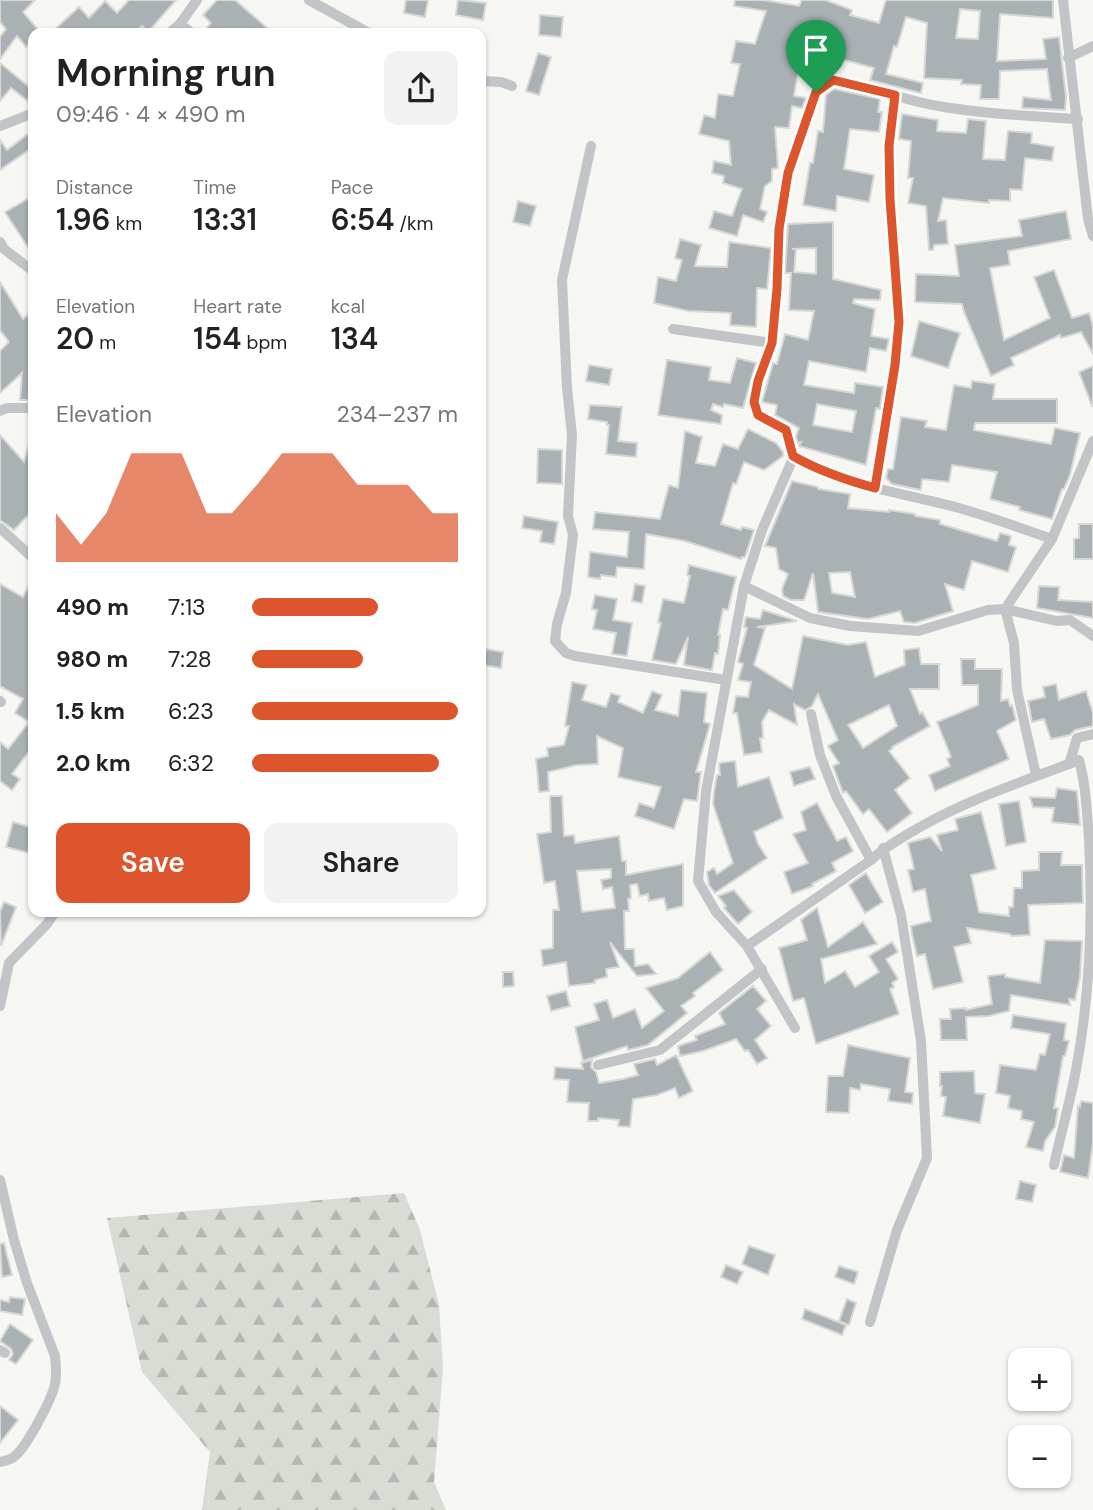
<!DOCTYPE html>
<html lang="en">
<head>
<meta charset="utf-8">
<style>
	body { margin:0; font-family:"DM Sans",sans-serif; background:#f2f2f2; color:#222; height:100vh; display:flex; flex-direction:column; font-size:26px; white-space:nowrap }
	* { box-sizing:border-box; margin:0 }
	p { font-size:23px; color:#767676 }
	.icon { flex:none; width:38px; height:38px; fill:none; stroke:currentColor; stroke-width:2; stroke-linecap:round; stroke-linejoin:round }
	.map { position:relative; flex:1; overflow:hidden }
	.drawer { position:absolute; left:28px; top:28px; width:458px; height:889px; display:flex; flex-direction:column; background:#fff; border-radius:14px; box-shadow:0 2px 5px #0004 }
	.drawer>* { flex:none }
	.fabs { position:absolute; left:1008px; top:1348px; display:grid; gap:14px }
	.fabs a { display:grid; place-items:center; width:63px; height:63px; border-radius:14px; background:#fff; box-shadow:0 2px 5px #0004; font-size:35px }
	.pin { position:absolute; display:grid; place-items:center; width:60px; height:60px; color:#fff; margin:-72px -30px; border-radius:50% 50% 50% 0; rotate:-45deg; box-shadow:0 0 7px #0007 }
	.pin .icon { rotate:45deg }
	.round { display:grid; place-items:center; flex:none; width:74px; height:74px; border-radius:14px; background:#f2f2f2 }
	.headline { display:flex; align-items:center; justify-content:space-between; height:119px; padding:0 28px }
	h1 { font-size:38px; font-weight:600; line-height:52px }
	.metrics { display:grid; grid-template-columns:repeat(3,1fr); gap:10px; height:119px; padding:7px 28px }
	.metrics div { display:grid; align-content:center }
	.metrics b { font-size:30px; font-weight:600 }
	.metrics small { font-size:19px; font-weight:400 }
	.metrics p { font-size:19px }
	.chart { height:196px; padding:14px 28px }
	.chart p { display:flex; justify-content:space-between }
	.chart svg { width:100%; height:126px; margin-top:7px; fill:#dd552c; opacity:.7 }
	.primary-button { display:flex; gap:14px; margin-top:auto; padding:14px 28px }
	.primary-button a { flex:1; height:80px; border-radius:14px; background:#dd552c; color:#fff; font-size:28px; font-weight:600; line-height:80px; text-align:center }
	.primary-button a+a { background:#f2f2f2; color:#222 }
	ul { padding:0 28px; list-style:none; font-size:23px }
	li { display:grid; grid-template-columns:112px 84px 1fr; align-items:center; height:52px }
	li i { height:18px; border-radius:9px; background:#dd552c }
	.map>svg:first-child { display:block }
</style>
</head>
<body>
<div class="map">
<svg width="1093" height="1510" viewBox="0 0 1093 1510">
	<defs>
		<pattern id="forest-firs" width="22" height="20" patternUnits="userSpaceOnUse" patternTransform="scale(1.75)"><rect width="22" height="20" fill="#d7ddd4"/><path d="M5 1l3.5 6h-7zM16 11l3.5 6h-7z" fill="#b2b8b1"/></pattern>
	</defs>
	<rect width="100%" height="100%" fill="#f6f6f3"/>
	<path fill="url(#forest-firs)" d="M404,1193l16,37 19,75 4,63 -9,114 12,28h-244l8,-58 -68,-80 -35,-154z"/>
	<g fill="#a9b1b5" stroke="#d7d7d5" stroke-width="2" fill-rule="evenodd">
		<path d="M0,0h35l-12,12 18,21h-8v5l-7,9 -9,-11 -17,23v-22l6,-8 -6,-7z"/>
		<path d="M129,0h47l-28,32 -6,-6 -7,7h-84l28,-26 10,11 16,-17 12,12z"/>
		<path d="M217,0h18l38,33h-71l9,-10 -8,-8z"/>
		<path d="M406,0h22l-3,17 -21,-4z"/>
		<path d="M458,0l28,3 -3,17 -27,-5z"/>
		<path d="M735,0h28l36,6 3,-6h23l27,10 -2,5 29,8 7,-23h167v18l-53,-4 -3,47 49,-2 -3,-20 16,-2 7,60 -1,13 -43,-2 1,-11 28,3 -4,-31 -47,2 -1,28h-19l1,-14 -20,-1 1,-4 -38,-2 3,-55 -21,-6 -9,30 -3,-1 -8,28 37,9 -2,10 -51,-13 4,-12 -67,-18 -10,28 -3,18 12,2 -4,10 -10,-2 -3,22 -14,-1 3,41 -6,1v12l-7,5 -5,23 7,3 -4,10 -20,-7 -6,21 -28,-8 5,-17 18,5 10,-27 -19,-6 1,-7 -12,-3 2,-12 17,4 -2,-24 -30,-7 5,-19 11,3 3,-24 15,2 7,-32 -9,-1 5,-22 19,3 11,-33 -32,-5zM960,9l20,2 -2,28 -22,-1z"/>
		<path d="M540,15l23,2 -2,20 -22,-2z"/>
		<path d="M538,53l13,4 -12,38 -13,-4z"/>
		<path d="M0,63l33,27v15l-22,-17 -11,13z"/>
		<path d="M834,89l46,10 -2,13h4l-3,20 -29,-3 -6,40 30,6 -5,27 -32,-6 -1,15 -33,-6 7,-42h3l5,-32 5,1 3,-37z"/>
		<path d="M902,114l36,6 -1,11 29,2 2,-14 18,2 -3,38 22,1 3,-29 24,2 -1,10 23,4 -2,14 -27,-3 -3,32 -12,-1v12l-21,-1v3l-46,-5 -5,23 8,-1 2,24 -14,1 -1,5h-4l-3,-44 -18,-3 5,-25h-5l3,-37 -12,-2z"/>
		<path d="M33,130v17l-33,23v-30l7,10z"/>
		<path d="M33,196v59l-28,-43z"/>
		<path d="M518,201l18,5 -6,20 -17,-4z"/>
		<path d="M1066,211l5,28 -63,12 2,14 -20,3 14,72 46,-22 -16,-41 20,-7 18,48 17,-5 4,13v28l-12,-22 -20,6 -1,-3 -49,23 3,7 -23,11 -27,-64 -2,-8 -47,-2 1,-28 43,2 -4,-31 67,-9 -3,-16z"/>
		<path d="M833,222v57l48,11 -1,10 -26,-1 -1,4 22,6 -4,27 18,3 -3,12 -16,-3 -4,24 -57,-11 -5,24 50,8 1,-10 28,4 -3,22 -4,-1 -10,57 -67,-19 2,-4 -3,1 -2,-6 3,-9 -24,-13 2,-10 -15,-3 11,-39 4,1 8,-30 23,6 6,-29 -25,-1 2,-37h-6l3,-49zM816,248v26l-22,-2 2,-23h-4zM817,404l39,7 -4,21 -39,-7z"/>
		<path d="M680,239l21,6 -6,21 32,1 2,-25 42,6 -4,41 -10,-1 -1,39 -26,-2 1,-12 -43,-2 -34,-8 4,-26 18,4 6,-21 -7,-2z"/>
		<path d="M0,282l23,37 10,-9v90h-13l2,-27 -22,20v-42l9,-9 -9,-12z"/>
		<path d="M919,321l41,12 -12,35 -37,-12z"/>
		<path d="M737,358l19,5 -13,45 -19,-4 -1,3 -10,-3 -2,6 11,5 -1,9 -63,-9 9,-55 44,7 -2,13 21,3z"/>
		<path d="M589,365l23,4 -3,16 -23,-4z"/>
		<path d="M1093,366v40h-1l-13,-34z"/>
		<path d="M972,381l23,3 -2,15h64v24h-82l-1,7 77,14 4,-16 25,5 -10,42 -6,14h-2l-10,30 -33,-9 1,-3 -30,-8 7,-27 -45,-7 -3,17 -27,-3 -1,11 -29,-6 -6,-6 2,-9h5l8,-52 26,4 -2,6 21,3 8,-45 17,3z"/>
		<path d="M590,405l32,2 -4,34 19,2 -1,14 -30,-3 3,-29h-2v-3l-19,-3z"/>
		<path d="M748,429l28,14 7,9v4l-19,14 -20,-8 -8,22 -3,-1 -12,41 20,6 1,-3 12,3 -9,27h-3l-1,2 -56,-18 -39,-7 -2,35 -27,-2 -1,10 -15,-2 -1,4 -12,-2 2,-25 37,5 2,-25 -36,-3 2,-17 65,7 9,-34 9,3 7,-57 17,6 -6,26 19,3 8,-22 15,5z"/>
		<path d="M0,435l24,27 6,-22 3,1v69l-19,20 -14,-10z"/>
		<path d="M538,449l24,1v34l-25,-1z"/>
		<path d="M792,481l26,6v2l32,5 -2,14 41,4v-2l26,4v2l25,4v4l57,17 3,-8 11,3 -2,9 7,2 -8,25 -36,-11 -8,29 -19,-6 8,27 -38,12 -11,-1 -4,-11 -32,8 -50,-7 -5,-39 -9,27h-13l-8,-4 -1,-7 6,-15 -9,-5 -3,-21 -11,-2zM850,572l5,25 -23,-4 -3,-20z"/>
		<path d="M524,516l34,6 -4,22 -14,-2 2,-11 -20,-3z"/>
		<path d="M1079,524h14v35h-19v-20l5,-1z"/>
		<path d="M689,565l47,12 -8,33 -5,-1 -5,26h2l-2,19 -3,-1 -3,17 -28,-5 4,-28 -12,27 -24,-4 9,-37 -3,-1 5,-23 21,4 6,-27 -3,-1z"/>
		<path d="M33,577v169l-21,28 8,5 -8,11 -12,-9v-39l8,7 21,-27 -14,-9 8,-14 -23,-13v-102l23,13z"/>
		<path d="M635,584l10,2 -3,17 -10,-2z"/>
		<path d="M1039,586l20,1 -1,13 35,2v16l-56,-10z"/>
		<path d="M595,595l22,4 -4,21 19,3 -5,33 -15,-2 4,-21 -23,-4 4,-19 -5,-1z"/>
		<path d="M763,610l34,11 -40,6 8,1 -11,37 38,24 11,-53 45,9 18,-3 9,35 30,-12 -1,-15 15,-2 2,16h18v25h-29l10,25 2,-2 8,14 -38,21 1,1 -4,3 21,27 -15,12 17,23 -25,19 -18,-23 -6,5 -17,-23 -3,2 -10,-27 6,-3 -11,-17 10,-6 -20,-46 -6,12 -7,4 -11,-6 3,21 -28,-15 -7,12 1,16h-3l2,14 -18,3 -7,-42h-4l3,-17 12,1 3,-15 -13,-2 5,-16 -5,-2 9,-34 -3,-1 2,-10 14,2zM889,705l8,21 -34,22 -15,-23z"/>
		<path d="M486,649l17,3 -2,16 -18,-3z"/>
		<path d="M961,659h14v10h27l-1,32 7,-2 2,7 2,-1 4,15 -19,11 12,28 -74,32 -6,-16 21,-9 -3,-7 4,-2 -14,-35 41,-17v-20h-16z"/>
		<path d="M572,682l15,3 -5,15 24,7 5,-14 9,3 -2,6 25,11 9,-22 10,4 -7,15 23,6 3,-26 26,3 -3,29 6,2 -14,48h5l-4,29 -13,-2 -10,30 -39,-13 4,-13 15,5 7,-21 -43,-10 5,-29 -26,-12 1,28 -21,1 -29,7 1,19 -10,1 -3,-33 12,-3 -1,-8 17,-3 5,-19h-4z"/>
		<path d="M1056,684l3,16 27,-9 7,22v13l-18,4 -5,5 -19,4 -7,-20 -12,3 -4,-21 17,-4 -2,-10z"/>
		<path d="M735,761l3,26 31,-10 14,41 -29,14 4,12 9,14 -52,35 -6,-8 -2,-13 7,-4 3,6 16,-11 -20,-59 1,-12 3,-17h3l-1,-12z"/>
		<path d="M810,767l5,12 -21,7 -4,-14z"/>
		<path d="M1057,788l20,3 3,34 -28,-3 2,-14 -21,-1 -3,-10 25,1z"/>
		<path d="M550,796h12l2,40 10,-1 1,8 44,-7 3,25h4v14l57,-11v42l-16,4 -3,-12 -15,3 -1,-7 -8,2 -3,-12 -7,1 1,13 -3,1 1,12h-5l1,38h9l1,17 13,-2 8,10 -19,2 -27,-34 9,25 -13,2 1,8 -12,3v3l-26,3 -3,-24 -23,4 -2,-16 12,-2v-38h6l-4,-29 -11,2 -7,-49 14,-2zM611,869v9l-10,2 2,9 9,-2 3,21 -33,4 -5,-41z"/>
		<path d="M1019,801l7,41 -20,4 -7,-42z"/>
		<path d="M817,803l20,38 9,-4 7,14 -21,12 4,8 -24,13 1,2 -21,8 -8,-22 24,-9 -15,-29 13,-4 -5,-18z"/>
		<path d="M981,812l15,57 -25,6 8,37 30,4v-9h4l1,-19h8v-17l17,-1v-18h23l-1,13h21l1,38 -55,2 2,30 -19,1 -1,-2 -43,-6 4,15 -17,4 9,35 -30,7 -8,-35 -8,2 -5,-22 -1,-8 20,-5 -6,-32 -12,3 -5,-22 6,-1 -6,-26 22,-6 12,14 -5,-16 21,-5 -3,-11z"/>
		<path d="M13,822l20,6v26l-27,-7z"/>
		<path d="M866,873l17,29 -18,11 -16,-28z"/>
		<path d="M734,890l18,22 -14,12 -14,-16 2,-2 -8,-10z"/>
		<path d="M4,902l12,5 -15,39 -1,-34z"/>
		<path d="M817,908l11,39 35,-25 14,22 -56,15 4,24 20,-12 10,16 24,-15 -10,-16 23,-14 6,10 -12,7 12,20 -6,4 2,4 -4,2 9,25 -83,30 -12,-46 -11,3 -14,-53 28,-8 -6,-20z"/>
		<path d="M1045,940l37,1 -2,36 -5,23 -6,-1 1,6 -59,-10 -2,16 -20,5 -23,1 1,23h-26l-1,-21h11l-1,-10 16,-1v2l26,-6 -4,-28 17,-2v3l35,6z"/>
		<path d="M710,952l13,18 -30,23 2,3 -14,10 6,7 -39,32 -20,5 -1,-4 -44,15 -8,-34 24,-7 -5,-16 13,-4 6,18 22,-9 7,19 22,-17 -18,-23 32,-10z"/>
		<path d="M503,972h10l1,14 -11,1z"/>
		<path d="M753,986l13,15 -9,8 14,17 -16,14 12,18 -10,6 -9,-14 -3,1 -9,-12 -33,12 -23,5 -2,-10 19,-6 -2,-4 30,-12 -6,-11z"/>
		<path d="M566,991l4,15 -19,5 -4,-15z"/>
		<path d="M1013,1015l53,8 -2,17 5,1 -4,15h-2l-9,52h4l-3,19 -10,14 -2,10 -17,-4 8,-25 -13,-3 1,-8 -14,-3 2,-12 -14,-3 4,-28 36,5 4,-16 5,1 5,-21 -39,-6z"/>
		<path d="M848,1045l62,13 -5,34 8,1 -1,11 -24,-3 2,-12 -29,-5 -1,6 -10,-2 -1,25 -23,-1 2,-36h15z"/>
		<path d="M676,1055l17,36 -14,7 -4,-10 -18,7 -24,4 -3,28 -12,-1 1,-6 -21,-2v3h-10l1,-18 -22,-1 2,-22 -15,-1 1,-12 28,2 -2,-6 11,-3 -1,7 5,5 3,11 24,-4 15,-4 -4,-11 21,-5 2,6z"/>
		<path d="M974,1071l1,22 10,1 -5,29 -37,-7 3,-19 -5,-1 1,-10h-2v-14z"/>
		<path d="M1081,1101l12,2v40l-5,35 -28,-6 4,-17 10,3 4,-52 2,1z"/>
		<path d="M1020,1181l16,4 -4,17 -16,-3z"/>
		<path d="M4,1243l8,32 -10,2 -2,-33z"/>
		<path d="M749,1246l26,9 -7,20 -26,-11z"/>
		<path d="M726,1265l17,7 -6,12 -16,-7z"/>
		<path d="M839,1266l19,6 -4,12 -19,-7z"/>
		<path d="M10,1297l15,2 -3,16 -22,-4v-11l9,2z"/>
		<path d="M847,1299l9,4 -7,22 -10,-4z"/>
		<path d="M805,1309l41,16 -4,10 -40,-16z"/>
		<path d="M10,1324l23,16 -17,24 -7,-4 4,-6 -2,-5 -11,-8z"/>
		<path d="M0,1406l18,14 -18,23z"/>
	</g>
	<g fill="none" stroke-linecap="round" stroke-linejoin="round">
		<g stroke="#c1c5c8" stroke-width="10">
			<path d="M309,0l60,33"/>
			<path d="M1063,0l25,219 5,17"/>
			<path d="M180,24l12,9"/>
			<path d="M169,33l11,-9 17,-24"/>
			<path d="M1068,58l25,-12"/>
			<path d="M481,81l20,1 11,4"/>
			<path d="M0,126l33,-13"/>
			<path d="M591,146l-29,134 5,108 5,47 -4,81 5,19 -7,58 -9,31 -2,17 11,12 9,3 151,24"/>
			<path d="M0,242l4,7 29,22"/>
			<path d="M673,329l99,14"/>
			<path d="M0,411l7,-3h26"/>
			<path d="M794,456c50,30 109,37 165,52 31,9 62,20 93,31"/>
			<path d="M875,488l20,-123 4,-43 -9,-123 -1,-53 6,-51"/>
			<path d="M0,528l33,30"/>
			<path d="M744,586l66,32 40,8 68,5 70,-21 17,-1 52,12 13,-1 23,16"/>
			<path d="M0,701l1,1"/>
			<path d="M811,714l9,41 16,41 35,64"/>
			<path d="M1069,764l8,-26 16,-4"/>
			<path d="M1036,775l-19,-85 -3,-47 -9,-34 47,-70 41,-98"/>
			<path d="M747,946l124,-86c15,-14 32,-23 49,-33 51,-29 105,-46 159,-67 7,26 8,53 10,80 4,76 1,155 -13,230 -6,32 -15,63 -22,95"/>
			<path d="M0,1006l9,-43 38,-39 8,-12"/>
			<path d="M795,1028l-48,-82 -31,-34 -18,-31 8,-90 38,-205 18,-56 32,-74 -8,-26 -28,-15 -4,-13 4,-21 14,-38 5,-53 2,-61 8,-56 29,-81 17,-12c36,6 70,20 105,26 46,8 94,10 140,13"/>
			<path d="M598,1065l62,-15 102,-81"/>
			<path d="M0,1180l14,60 13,43 28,73c1,9 2,19 0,28 -3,15 -28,62 -40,72 -4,4 -11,5 -15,6"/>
			<path d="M870,1322l27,-92 30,-72 -6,-117 -20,-126 -18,-67"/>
			<path d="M0,1350l5,3"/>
		</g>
	</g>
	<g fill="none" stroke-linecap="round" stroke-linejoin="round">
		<g stroke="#fff" stroke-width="14">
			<path id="route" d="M833,80l62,15 -6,51 1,53 9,123 -4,43 -20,123c-29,-8 -56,-17 -82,-32l-7,-26 -28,-15 -4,-13 4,-21 14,-38 5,-54 2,-60 9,-56 28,-81z"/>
		</g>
		<use href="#route" stroke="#dd552c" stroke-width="9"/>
	</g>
</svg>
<div class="fabs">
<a>+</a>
<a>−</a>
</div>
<div class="pin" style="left:816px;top:92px;background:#1e9e55"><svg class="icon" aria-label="arrive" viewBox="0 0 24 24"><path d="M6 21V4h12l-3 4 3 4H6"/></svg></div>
<section class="drawer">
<div class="headline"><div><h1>Morning run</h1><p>09:46 · 4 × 490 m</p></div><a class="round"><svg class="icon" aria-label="share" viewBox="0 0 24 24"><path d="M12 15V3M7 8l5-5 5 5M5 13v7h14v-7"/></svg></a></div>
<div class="metrics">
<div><p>Distance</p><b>1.96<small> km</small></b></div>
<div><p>Time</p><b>13:31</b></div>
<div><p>Pace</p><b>6:54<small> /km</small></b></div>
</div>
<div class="metrics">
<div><p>Elevation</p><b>20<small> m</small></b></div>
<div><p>Heart rate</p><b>154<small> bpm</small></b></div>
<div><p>kcal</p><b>134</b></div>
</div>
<div class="chart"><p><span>Elevation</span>234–237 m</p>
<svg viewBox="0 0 160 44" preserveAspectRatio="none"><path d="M0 44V27L10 38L20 27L30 6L40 6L50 6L60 27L70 27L80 17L90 6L100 6L110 6L120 17L130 17L140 17L150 27L160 27V44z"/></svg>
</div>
<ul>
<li><b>490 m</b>7:13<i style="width:61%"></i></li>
<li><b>980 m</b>7:28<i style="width:54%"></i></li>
<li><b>1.5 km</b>6:23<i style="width:100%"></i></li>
<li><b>2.0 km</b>6:32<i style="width:91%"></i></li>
</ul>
<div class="primary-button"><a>Save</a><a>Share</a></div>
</section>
</div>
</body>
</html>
